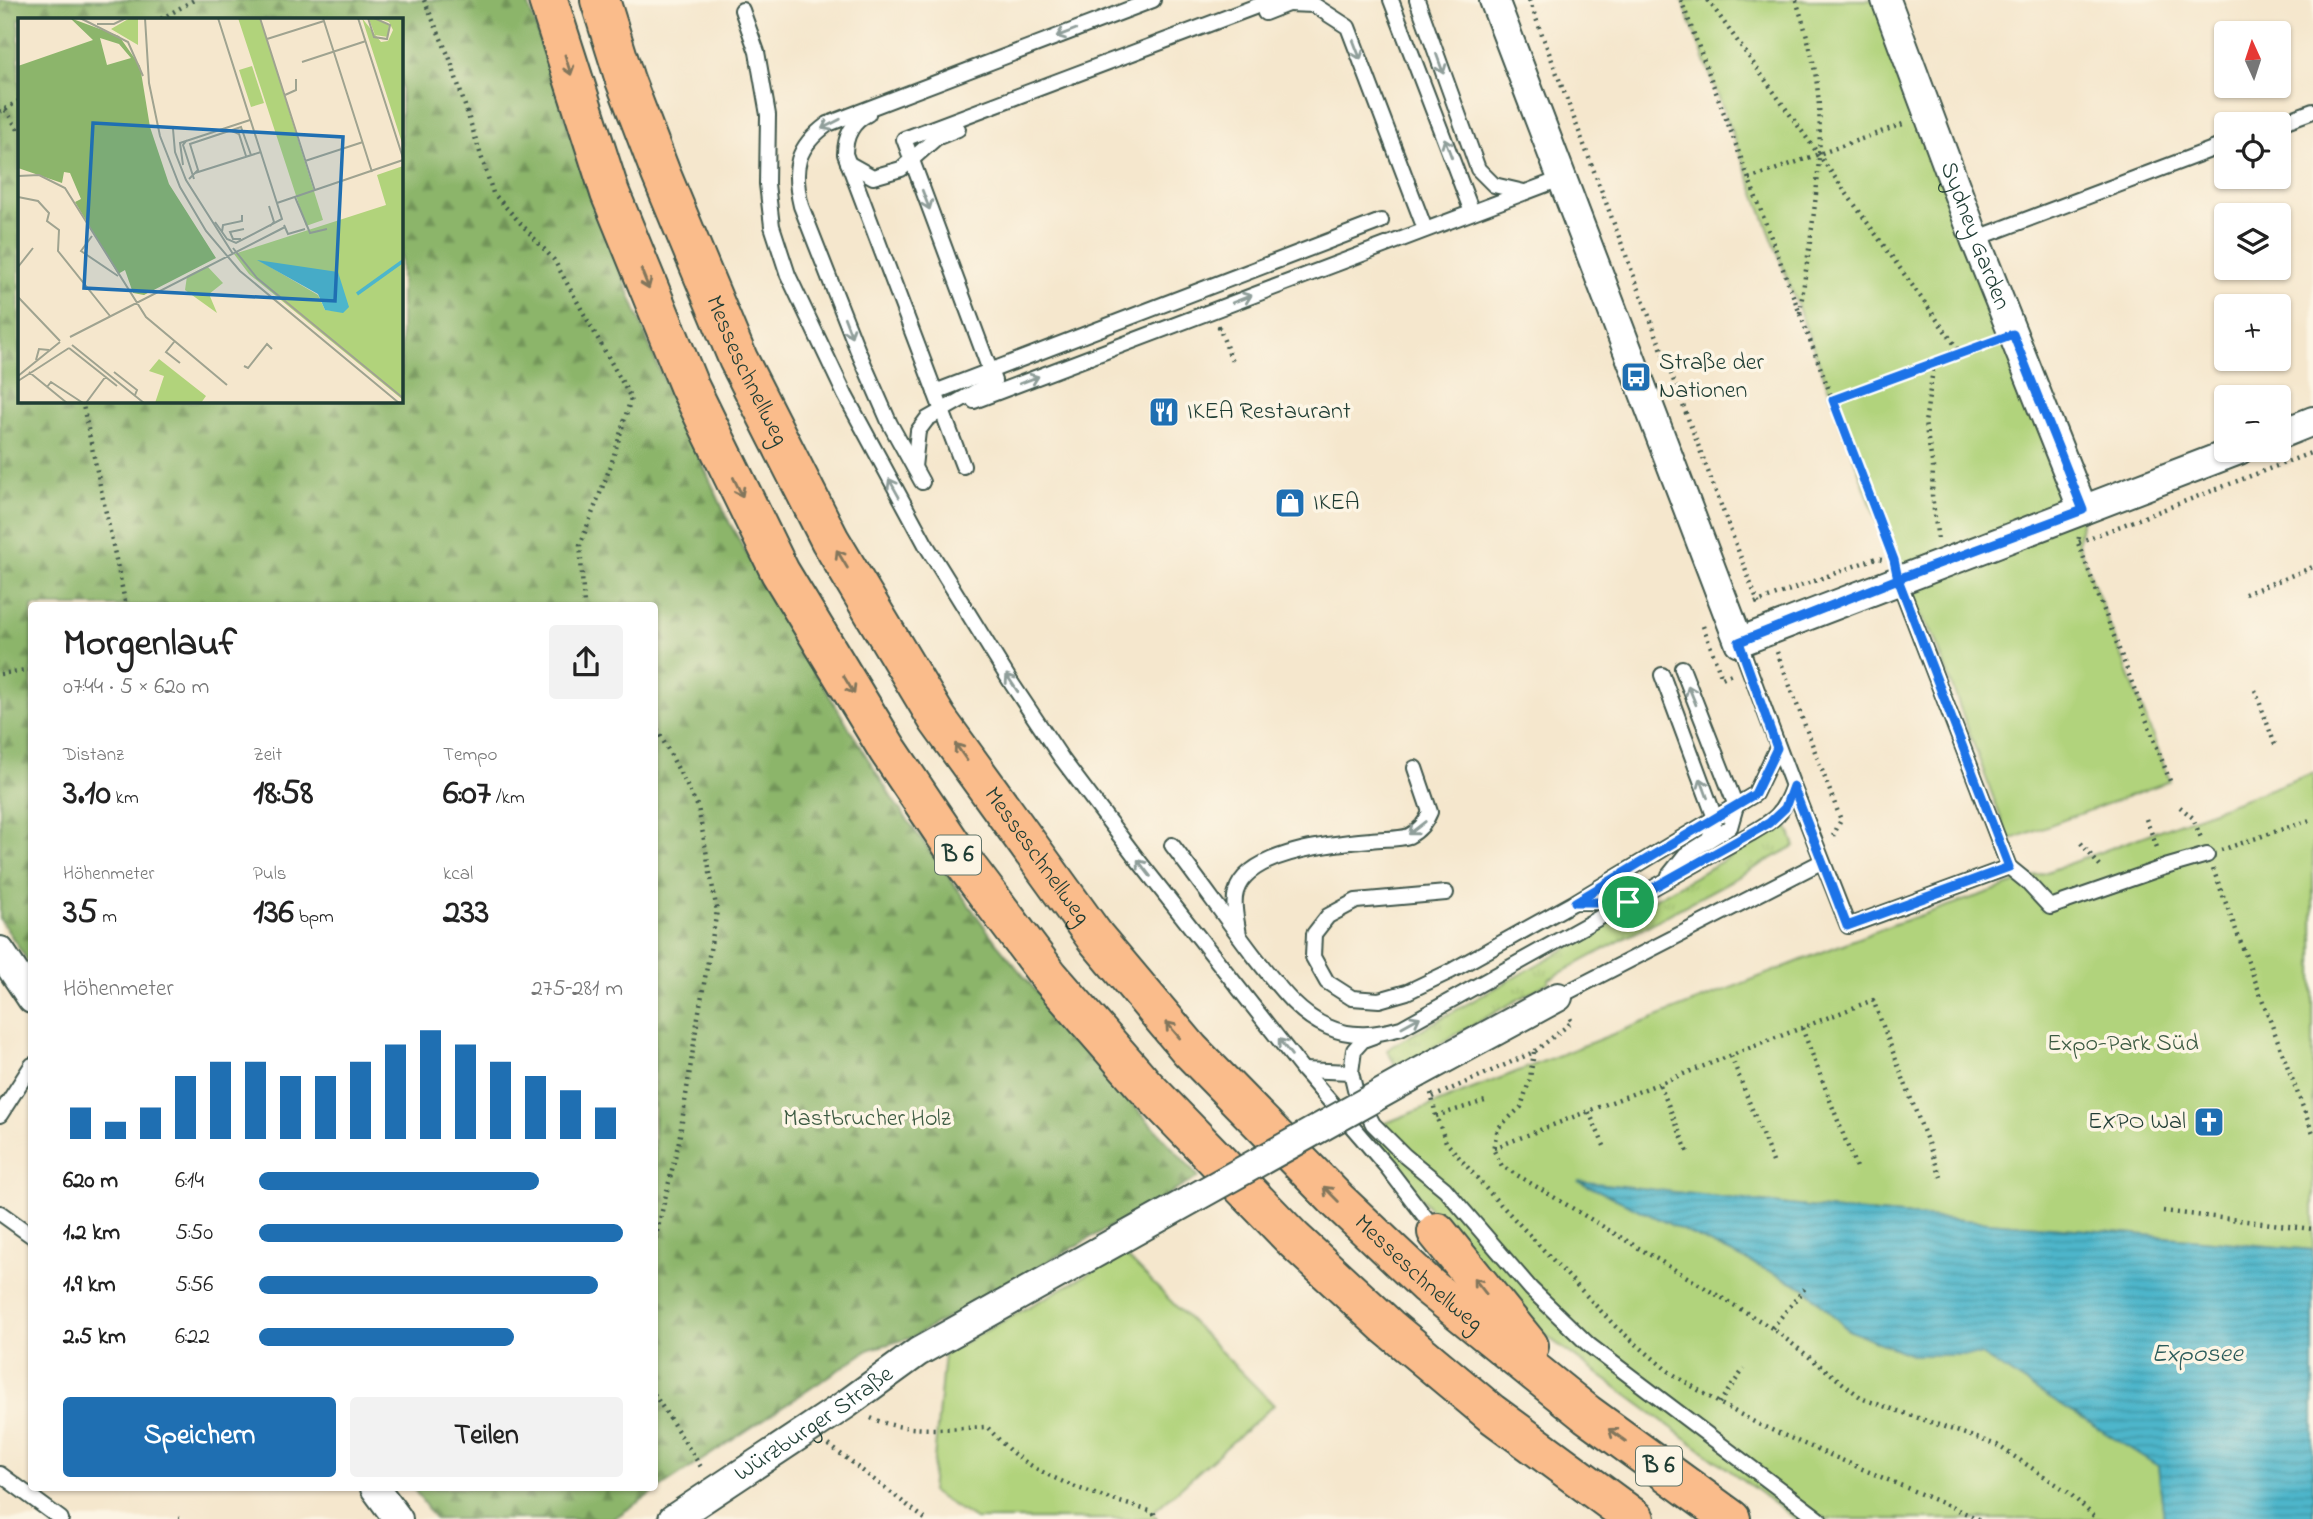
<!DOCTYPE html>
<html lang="de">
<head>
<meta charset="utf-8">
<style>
	body { margin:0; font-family:"Indie Flower",sans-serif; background:#f2f2f2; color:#222; height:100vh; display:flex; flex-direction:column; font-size:26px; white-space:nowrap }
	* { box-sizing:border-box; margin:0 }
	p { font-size:23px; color:#767676 }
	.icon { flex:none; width:38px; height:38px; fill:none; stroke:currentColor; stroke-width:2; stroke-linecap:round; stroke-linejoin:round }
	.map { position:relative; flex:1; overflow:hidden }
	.side { position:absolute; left:28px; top:602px; width:630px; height:889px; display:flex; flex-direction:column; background:#fff; border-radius:7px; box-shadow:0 2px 5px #0004 }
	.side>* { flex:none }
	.needle { width:46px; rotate:357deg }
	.tools { position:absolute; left:2214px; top:21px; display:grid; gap:14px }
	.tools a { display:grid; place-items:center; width:77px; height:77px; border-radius:7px; background:#fff; box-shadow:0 2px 5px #0004; font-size:35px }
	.pin { position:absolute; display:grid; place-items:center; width:60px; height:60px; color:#fff; margin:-30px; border:4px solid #fff; border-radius:50%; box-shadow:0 2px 7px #0007 }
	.round { display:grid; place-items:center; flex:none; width:74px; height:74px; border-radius:7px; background:#f2f2f2 }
	.head { display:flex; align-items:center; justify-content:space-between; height:119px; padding:0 35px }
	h1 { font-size:38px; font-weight:700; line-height:52px }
	.figures { display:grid; grid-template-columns:repeat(3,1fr); gap:10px; height:119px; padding:7px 35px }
	.figures div { display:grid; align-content:center }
	.figures b { font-size:35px; font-weight:700 }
	.figures small { font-size:19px; font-weight:400 }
	.figures p { font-size:19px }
	.chart { height:196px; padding:14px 35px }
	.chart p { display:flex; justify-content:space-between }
	.chart svg { width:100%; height:126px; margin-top:7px; stroke:#1f6fb2; stroke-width:6 }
	.primary-button { display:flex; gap:14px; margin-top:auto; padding:14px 35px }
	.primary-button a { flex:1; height:80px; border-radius:7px; background:#1f6fb2; color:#fff; font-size:28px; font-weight:700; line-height:80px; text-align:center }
	.primary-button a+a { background:#f2f2f2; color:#222 }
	ul { padding:0 35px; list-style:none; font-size:23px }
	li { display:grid; grid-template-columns:112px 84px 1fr; align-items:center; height:52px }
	li i { height:18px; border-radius:9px; background:#1f6fb2 }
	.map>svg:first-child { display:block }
</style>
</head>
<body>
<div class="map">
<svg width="2313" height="1519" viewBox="0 0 2313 1519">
	<defs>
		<pattern id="grass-tufts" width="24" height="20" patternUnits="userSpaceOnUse" patternTransform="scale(1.75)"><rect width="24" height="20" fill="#b1d37b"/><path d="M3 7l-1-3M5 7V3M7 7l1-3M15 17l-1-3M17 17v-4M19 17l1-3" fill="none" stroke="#98b66b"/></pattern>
		<pattern id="forest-firs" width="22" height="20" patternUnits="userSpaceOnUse" patternTransform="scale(1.75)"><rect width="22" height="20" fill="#8cb56b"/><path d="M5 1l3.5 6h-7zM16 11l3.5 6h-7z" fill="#729459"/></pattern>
		<pattern id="water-rules" width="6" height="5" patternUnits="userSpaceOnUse" patternTransform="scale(1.75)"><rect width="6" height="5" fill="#4db6cb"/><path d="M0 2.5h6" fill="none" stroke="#3f95a6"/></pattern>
	</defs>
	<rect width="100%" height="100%" fill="#fcf5e5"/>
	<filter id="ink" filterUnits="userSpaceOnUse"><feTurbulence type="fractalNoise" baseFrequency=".0143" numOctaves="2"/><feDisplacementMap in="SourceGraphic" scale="14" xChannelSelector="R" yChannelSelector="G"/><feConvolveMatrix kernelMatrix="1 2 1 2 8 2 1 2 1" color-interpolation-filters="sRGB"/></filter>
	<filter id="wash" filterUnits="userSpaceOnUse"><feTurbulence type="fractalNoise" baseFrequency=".00686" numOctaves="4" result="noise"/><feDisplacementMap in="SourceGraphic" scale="28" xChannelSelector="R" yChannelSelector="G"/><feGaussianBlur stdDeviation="1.57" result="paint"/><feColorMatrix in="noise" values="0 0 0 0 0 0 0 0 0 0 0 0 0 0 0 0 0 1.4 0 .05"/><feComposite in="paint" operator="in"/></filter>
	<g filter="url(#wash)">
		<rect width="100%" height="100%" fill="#f5e7cd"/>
		<path fill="url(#grass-tufts)" stroke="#688858" stroke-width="2" d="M1787,825l8,21 -246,133v3l-152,86 -10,-18 12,-8z"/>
		<path fill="url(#forest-firs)" stroke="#567950" stroke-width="2" fill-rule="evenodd" d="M0,0h527l62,190 69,177 72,157 82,143 81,133 105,145 99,120 102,112 -288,161 -41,11 -257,170h-178l-22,-31h241v-882h-622l-1,360 -31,-47zM19,19h382v382h-382z"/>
		<g fill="#b1d37b" stroke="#688858" stroke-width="2">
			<path d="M1682,0h204l197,510 -5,33 92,238 -161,59 -75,-203 -36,-58 -65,-179z"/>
			<path d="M2313,773v477l-201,-18 -296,-24 -235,-26 224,106 43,42 63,25h70l177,111 6,53h-368l-289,-212 -139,-177 521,-204 136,-46z"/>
			<path d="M1124,1254l150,151 -121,107 4,7h-182l-44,-27 13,-138z"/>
		</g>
		<path fill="url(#water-rules)" stroke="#367a80" stroke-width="2" d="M1578,1181l238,27 296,24 201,18v269h-149l-6,-53 -177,-111h-70l-63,-25 -43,-42z"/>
	</g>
	<g filter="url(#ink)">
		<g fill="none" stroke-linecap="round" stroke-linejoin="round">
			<g stroke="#3f564b" stroke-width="18">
				<g id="lane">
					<path d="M1391,0l81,212"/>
					<path d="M1417,0l61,169 16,16 30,7"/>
					<path d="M1288,4l26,1 34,22 77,202"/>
					<path d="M742,10l15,42 11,63 -1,69 5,42 16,49 57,120 81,150 86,139 50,75 76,101 165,210 84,97 49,64"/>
					<path d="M1265,13l33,-13"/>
					<path d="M868,114c-16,8 -23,23 -23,40l118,312"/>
					<path d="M2278,124l35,-13"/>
					<path d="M848,163l25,14 28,-8 35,-31 22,-9"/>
					<path d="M1975,239l251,-95"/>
					<path d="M935,392l446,-171"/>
					<path d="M974,401l589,-223"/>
					<path d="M914,467l4,-36 9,-12 67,-38 -90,-242 369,-139"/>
					<path d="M922,482l-32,-58 -32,-73 -57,-145c-9,-38 -5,-59 27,-82l325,-124"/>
					<path d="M1898,579l111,288 16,13 25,27 115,-40 42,-12"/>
					<path d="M1682,668l54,138 -6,21 -21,13"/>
					<path d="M1662,675l53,143 -6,22 -24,15 -16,20"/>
					<path d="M1793,786l55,140 161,-59"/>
					<path d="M1172,845c28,37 55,75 83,112 21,26 41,56 73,70 24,11 48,8 73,1l349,-194c27,-16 32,-19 43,-48l-54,-144"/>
					<path d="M1446,893l-90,8 -28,15 -14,18 -1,23 14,25 25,16 27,2 28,-8 44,-21 124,-69 180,-108 22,-46"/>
					<path d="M1576,902h50"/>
					<path d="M1239,935c-2,-14 -7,-30 -3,-43 11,-41 100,-49 135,-52 11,-2 27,0 38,-4 10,-5 17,-14 21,-24l-15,-44"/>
					<path d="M1558,997l263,-135"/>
					<path d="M1374,1036l-11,4 -9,10 -3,22 4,17 18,35 32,32 40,33 86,100 58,56 230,174"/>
					<path d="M1303,1070l48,2"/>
					<path d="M0,1115l32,-50"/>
					<path d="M0,1213l32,23"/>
					<path d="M0,1474l61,45"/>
				</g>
			</g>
			<g stroke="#3f564b" stroke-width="32">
				<g id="street">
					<path d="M1494,0l245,642 500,-192"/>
					<path id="s1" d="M1886,0l89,239 108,271"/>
					<path d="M2278,435l35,-14"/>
					<path d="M0,951l32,48"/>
					<path d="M1418,1073l140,-76"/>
					<path d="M375,1488l23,31"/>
					<path id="s2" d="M673,1519l172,-114 73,-53 199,-111"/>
				</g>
			</g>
			<g stroke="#3f564b" stroke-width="42">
				<g id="highway">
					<path d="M548,0l62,193 79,193 91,186 108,178 76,113 85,113 95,109 150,155 94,87 103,86 144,106"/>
					<path id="s3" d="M600,0l25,80 36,94 77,185 92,181 108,180 157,217 95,113 147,150 90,85 160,129 144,105"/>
					<path d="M1437,1232l92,114"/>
				</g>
			</g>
			<g stroke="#3f564b" stroke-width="4.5" stroke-dasharray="2 5" stroke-linecap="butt">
				<path d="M424,0l26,59 43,134 61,67 77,138 -20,67 -31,80 4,61"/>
				<path d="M1529,0l231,608"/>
				<path d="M1681,0l212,559"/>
				<path d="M1708,0l252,352"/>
				<path d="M1796,0c10,31 19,62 22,94 7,71 -9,148 -18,219"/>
				<path d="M161,19l33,-19"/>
				<path d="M5,109l14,-8"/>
				<path d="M0,112l5,-3 14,22"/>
				<path d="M1749,179l157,-56"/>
				<path d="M1220,327h-1l14,37"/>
				<path d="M1934,363l-9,60 8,44 -1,28 6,46"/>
				<path d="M1833,400l157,-58"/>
				<path d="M82,401l44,205"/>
				<path d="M2079,537l-1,6 92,238"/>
				<path d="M2079,542l234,-90"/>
				<path d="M2245,594l68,-27"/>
				<path d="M1755,603l121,-45 6,1"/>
				<path d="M1703,626l19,52 12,-5"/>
				<path d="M1777,652l64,168 -8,16"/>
				<path d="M0,674l32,-5"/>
				<path d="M2255,690l20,55"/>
				<path d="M654,723l44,84 19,104 -19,106 -19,124 -25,103"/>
				<path d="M2180,807l13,11 8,20"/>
				<path d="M2146,819l12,31"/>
				<path d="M2081,843l22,27"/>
				<path d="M2221,850l92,-31"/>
				<path d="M2213,869l100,265"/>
				<path d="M1802,1028l55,142"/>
				<path d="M1534,1052l-4,26 -9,29 -23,21 -5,21 9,17 270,162 91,71 134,46 71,47 29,27"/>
				<path d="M1731,1056l42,106"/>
				<path d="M1660,1085l29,70"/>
				<path d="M1431,1093l5,23 10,26 43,50 126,134 53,45 51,32 41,22 219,94"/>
				<path d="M1433,1097l101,-45 38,-30 -2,-4"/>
				<path d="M1589,1112l16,36"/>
				<path d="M1436,1116l49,-15"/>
				<path d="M1494,1148l379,-148 68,177"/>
				<path d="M2163,1211l150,18"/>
				<path d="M1772,1328l33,-40"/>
				<path d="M654,1394l49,76"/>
				<path d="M1719,1403l25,-34"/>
				<path d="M871,1418c35,16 79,10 116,9 9,9 17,19 27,27 42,31 90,43 139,58l4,7"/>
				<path d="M829,1445l96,74"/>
				<path d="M179,1519h1"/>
			</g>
			<use href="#lane" stroke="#fff" stroke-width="14"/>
			<use href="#street" stroke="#fff" stroke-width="28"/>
			<use href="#highway" stroke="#fabc8b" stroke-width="38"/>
			<g stroke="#3f564b" stroke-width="32" stroke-linecap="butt">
				<path id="street-bridge" d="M1117,1241l301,-168"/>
			</g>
			<use href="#street-bridge" stroke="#fff" stroke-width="28"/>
		</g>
		<defs><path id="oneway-shaft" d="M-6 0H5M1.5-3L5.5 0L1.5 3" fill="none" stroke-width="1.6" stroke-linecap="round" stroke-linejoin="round" transform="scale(1.75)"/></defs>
		<g stroke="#8f9e9a">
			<use href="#oneway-shaft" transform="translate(1066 33) rotate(159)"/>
			<use href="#oneway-shaft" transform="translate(1357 50) rotate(69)"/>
			<use href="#oneway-shaft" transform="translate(1440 64) rotate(70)"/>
			<use href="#oneway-shaft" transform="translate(831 124) rotate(153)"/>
			<use href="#oneway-shaft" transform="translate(1448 148) rotate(-111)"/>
			<use href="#oneway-shaft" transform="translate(926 200) rotate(69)"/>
			<use href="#oneway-shaft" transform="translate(1242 299) rotate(-21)"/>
			<use href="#oneway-shaft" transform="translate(848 327) rotate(69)"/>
			<use href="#oneway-shaft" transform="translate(1029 380) rotate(-21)"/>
			<use href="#oneway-shaft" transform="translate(894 488) rotate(-119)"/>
			<use href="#oneway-shaft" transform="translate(1012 683) rotate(-123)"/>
			<use href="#oneway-shaft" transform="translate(1692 695) rotate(-112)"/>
			<use href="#oneway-shaft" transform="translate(1704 788) rotate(-110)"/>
			<use href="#oneway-shaft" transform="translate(1417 828) rotate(142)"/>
			<use href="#oneway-shaft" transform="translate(1144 868) rotate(-128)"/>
			<use href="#oneway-shaft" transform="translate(1411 1022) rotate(-29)"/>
			<use href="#oneway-shaft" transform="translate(1285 1047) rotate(-128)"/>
		</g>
		<g stroke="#82765b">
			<use href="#oneway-shaft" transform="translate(568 65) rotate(73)"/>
			<use href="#oneway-shaft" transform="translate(645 279) rotate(68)"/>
			<use href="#oneway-shaft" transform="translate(738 487) rotate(64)"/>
			<use href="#oneway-shaft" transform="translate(842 559) rotate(-121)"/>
			<use href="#oneway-shaft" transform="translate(849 685) rotate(59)"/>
			<use href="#oneway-shaft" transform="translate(961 752) rotate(-125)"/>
			<use href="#oneway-shaft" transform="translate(1173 1030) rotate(-130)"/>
			<use href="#oneway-shaft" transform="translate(1331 1194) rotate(-135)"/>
			<use href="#oneway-shaft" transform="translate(1480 1286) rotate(-128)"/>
			<use href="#oneway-shaft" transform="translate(1617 1435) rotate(-144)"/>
		</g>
	</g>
	<g fill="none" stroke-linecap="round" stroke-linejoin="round" filter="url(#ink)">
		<g stroke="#fff" stroke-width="14">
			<path id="route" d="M1628,902l141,-79 16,-15 8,-22 54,140 162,-59 -111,-288 185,-69 -70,-176 -180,66 61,160 4,19 -159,63 38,106 -22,46 -180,108h53"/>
		</g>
		<use href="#route" stroke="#1a73e8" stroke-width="9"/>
	</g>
	<defs>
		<g id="bus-square" transform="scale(1.575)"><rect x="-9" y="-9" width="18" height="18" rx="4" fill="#1f6fb2" stroke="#fcf5e5"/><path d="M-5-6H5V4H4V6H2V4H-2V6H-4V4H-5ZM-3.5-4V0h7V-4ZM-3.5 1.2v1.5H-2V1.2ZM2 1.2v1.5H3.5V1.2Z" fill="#fff"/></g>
		<g id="restaurant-square" transform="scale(1.575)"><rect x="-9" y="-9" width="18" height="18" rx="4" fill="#1f6fb2" stroke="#fcf5e5"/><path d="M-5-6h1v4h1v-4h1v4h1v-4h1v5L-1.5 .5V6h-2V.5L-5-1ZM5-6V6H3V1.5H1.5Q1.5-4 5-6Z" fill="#fff"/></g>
		<g id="shop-square" transform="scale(1.575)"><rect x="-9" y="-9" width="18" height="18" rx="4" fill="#1f6fb2" stroke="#fcf5e5"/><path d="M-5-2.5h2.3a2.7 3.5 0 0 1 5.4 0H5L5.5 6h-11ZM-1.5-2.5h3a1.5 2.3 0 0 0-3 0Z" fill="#fff"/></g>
		<g id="church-square" transform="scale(1.575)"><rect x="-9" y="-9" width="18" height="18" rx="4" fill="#1f6fb2" stroke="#fcf5e5"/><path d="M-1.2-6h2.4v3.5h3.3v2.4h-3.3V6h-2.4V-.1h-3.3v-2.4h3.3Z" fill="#fff"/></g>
	</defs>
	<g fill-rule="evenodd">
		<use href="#bus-square" x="1636" y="377"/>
		<use href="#restaurant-square" x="1164" y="412"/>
		<use href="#shop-square" x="1290" y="503"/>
		<use href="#church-square" x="2209" y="1122"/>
	</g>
	<g text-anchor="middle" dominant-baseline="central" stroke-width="7" stroke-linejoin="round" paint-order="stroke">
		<g fill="#fcf5e5" stroke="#617469" stroke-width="2">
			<rect x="935" y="835.5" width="46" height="39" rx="5"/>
			<rect x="1636" y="1446.5" width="46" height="39" rx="5"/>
		</g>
		<g font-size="23" font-weight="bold" fill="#1f3d34">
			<text x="958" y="855">B 6</text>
			<text x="1659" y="1466">B 6</text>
		</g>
		<g font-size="24" fill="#1f3d34" stroke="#fcf5e5">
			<text stroke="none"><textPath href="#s1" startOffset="252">Sydney Garden</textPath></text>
			<text stroke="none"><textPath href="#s3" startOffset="399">Messeschnellweg</textPath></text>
			<text stroke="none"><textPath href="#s3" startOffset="966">Messeschnellweg</textPath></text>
			<text stroke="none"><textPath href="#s3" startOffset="1533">Messeschnellweg</textPath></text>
			<text stroke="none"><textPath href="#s2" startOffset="170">Würzburger Straße</textPath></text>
		</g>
		<g font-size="24" fill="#1f3d34" stroke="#fcf5e5" text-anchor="start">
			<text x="1659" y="363">Straße der<tspan x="1659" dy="28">Nationen</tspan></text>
			<text x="1187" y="412">IKEA Restaurant</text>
			<text x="1313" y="503">IKEA</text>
			<text x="2186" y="1122" text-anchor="end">EXPO Wal</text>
		</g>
		<g font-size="24" fill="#3c5b42" stroke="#fcf5e5">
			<text x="2123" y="1044">Expo-Park Süd</text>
			<text x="867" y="1119">Mastbrucher Holz</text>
		</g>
		<g font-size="26" font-style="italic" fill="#2a5b5a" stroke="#fcf5e5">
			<text x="2197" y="1355">Exposee</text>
		</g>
	</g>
	<g transform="translate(18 18)">
		<rect width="385" height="385" fill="#f5e7cd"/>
		<path d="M112,0h8v27l-27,-16zM355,0l16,7 -1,12 -13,-2 -6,-16zM234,48l12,37 -13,4 -12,-37z" fill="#b1d37b"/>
		<path d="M52,0l49,18 21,30 10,61 19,57 47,74 -72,37 -11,-2 -8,-23 -7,4 -43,-72 6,-3 -11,-26 -6,-1 -2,11 -44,-15v-102l75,-26zM82,20l19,6 12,14 -24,7z" fill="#8cb56b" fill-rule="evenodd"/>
		<path d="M220,0h22l63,202 -17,6zM344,0l19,24 7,-1 5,-11 -4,-8 -12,-4h26v128zM385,148v234l-154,-126 -15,-20 152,-49 -9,-30zM242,243l23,4 57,46 -15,-1 -7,-15zM189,248l16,17 -14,11 8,19 -32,-23 2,-14zM141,341l47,37 -5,7h-46l9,-27 -15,-5z" fill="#b1d37b" fill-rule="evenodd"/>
		<path d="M239,242l81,12 11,35 -6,6 -18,-3 -7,-16z" fill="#4db6cb"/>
		<path fill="none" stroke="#4db6cb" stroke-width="3.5" d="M339,276l46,-33"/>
		<path fill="none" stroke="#9fa390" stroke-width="2" d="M62,0l48,24 15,34M127,0l4,65 11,53 20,51 26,44 34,40 159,132M242,0l55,173M305,0l49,154M340,0l45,140M350,0l6,19 13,2 3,-14 -16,-7M79,6h17l12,-6M249,21l57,-18M284,44l64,-21M267,77l11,-5v-11M155,111l2,23 11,28 47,74M214,113l7,3 7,22M169,122l-4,5 11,34M287,143l58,-19M165,147l-3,-22 70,-23M177,155l66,-21M0,158l21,-1 26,13 81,129 81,68M171,161l9,-9 -8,-26 51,-17 10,28M0,179l20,4 11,12 -2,8 12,9 -1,21 52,65M277,179l15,36 17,-4M259,185l126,-43M251,188l5,16 -4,4M197,204l12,17 9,4 46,-24 -64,-201M266,207l4,9 17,-5M204,214l1,-7 19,-4v-6M74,218l-11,15 37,25M223,221h-8l-3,-7 14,-3M215,230l24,30 146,120M0,249l15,-19M0,279l42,44M52,319l215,-110M156,324l-8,10 14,11M54,327l72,58M51,330l48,38M18,342l3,-11 10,1M226,348l4,2 19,-24 5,5M11,354l38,31M96,354l23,18 -2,5M0,358l42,-34M0,363l51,-33M29,369l4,-5 32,21M68,385l20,-27"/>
		<path fill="#1f6fb2" fill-opacity="0.15" stroke="#1f6fb2" stroke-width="3.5" d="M75,105l250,14 -8,164 -251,-13z"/>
		<rect width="385" height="385" fill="none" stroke="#1f3d34" stroke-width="3.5"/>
	</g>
</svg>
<div class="tools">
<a><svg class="needle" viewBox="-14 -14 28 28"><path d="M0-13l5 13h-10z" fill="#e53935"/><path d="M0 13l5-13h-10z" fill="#767676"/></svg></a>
<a><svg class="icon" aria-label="locate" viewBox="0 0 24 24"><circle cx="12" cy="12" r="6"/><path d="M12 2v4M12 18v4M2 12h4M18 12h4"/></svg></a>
<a><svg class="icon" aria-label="layers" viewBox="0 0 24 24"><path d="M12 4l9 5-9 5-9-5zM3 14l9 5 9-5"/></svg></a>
<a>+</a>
<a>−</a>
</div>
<div class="pin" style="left:1628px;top:902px;background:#1e9e55"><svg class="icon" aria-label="arrive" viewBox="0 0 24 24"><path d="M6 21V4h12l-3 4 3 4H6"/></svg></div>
<section class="side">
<div class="head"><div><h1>Morgenlauf</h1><p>07:44 · 5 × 620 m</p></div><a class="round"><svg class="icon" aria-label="share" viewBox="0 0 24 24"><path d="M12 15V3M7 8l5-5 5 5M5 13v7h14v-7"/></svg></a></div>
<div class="figures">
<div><p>Distanz</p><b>3.10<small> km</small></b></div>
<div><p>Zeit</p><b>18:58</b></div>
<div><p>Tempo</p><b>6:07<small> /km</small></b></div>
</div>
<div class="figures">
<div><p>Höhenmeter</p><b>35<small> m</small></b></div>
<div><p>Puls</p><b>136<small> bpm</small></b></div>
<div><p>kcal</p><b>233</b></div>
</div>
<div class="chart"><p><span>Höhenmeter</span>275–281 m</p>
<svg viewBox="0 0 160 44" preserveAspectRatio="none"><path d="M5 44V33M15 44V38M25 44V33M35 44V22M45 44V17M55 44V17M65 44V22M75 44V22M85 44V17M95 44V11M105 44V6M115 44V11M125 44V17M135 44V22M145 44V27M155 44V33"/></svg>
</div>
<ul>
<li><b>620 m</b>6:14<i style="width:77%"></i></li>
<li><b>1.2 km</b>5:50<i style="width:100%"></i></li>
<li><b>1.9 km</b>5:56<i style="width:93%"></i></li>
<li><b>2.5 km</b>6:22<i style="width:70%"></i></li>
</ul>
<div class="primary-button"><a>Speichern</a><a>Teilen</a></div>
</section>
</div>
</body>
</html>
